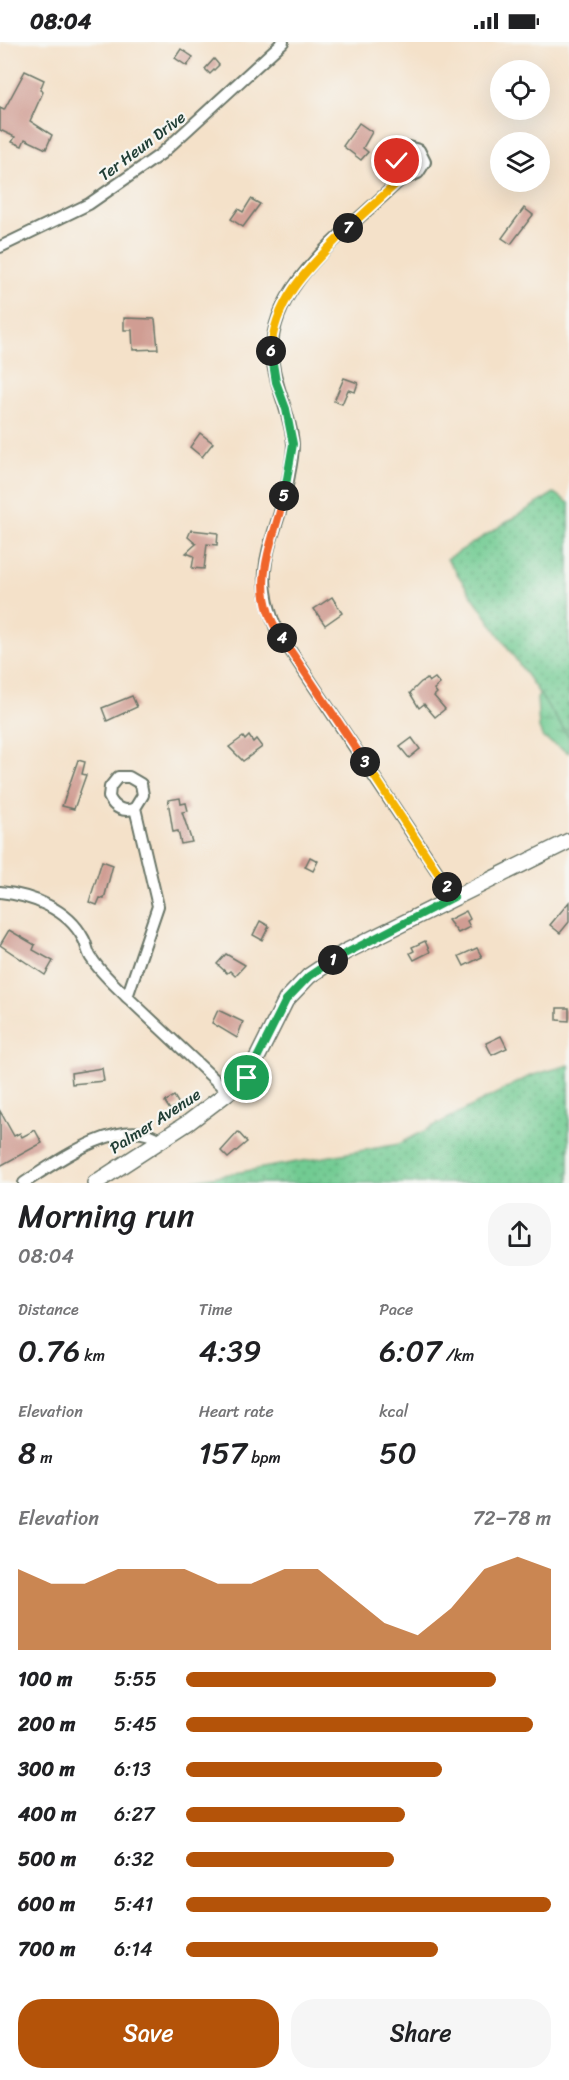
<!DOCTYPE html>
<html lang="en">
<head>
<meta charset="utf-8">
<style>
	body { margin:0; font-family:Sriracha,sans-serif; background:#f6f6f6; color:#202124; height:100vh; display:flex; flex-direction:column; font-size:22px; white-space:nowrap }
	* { box-sizing:border-box; margin:0 }
	p { font-size:20px; color:#757577 }
	.icon { flex:none; width:33px; height:33px; fill:none; stroke:currentColor; stroke-width:2; stroke-linecap:round; stroke-linejoin:round }
	.map { position:relative; height:1141px; overflow:hidden }
	.details { display:flex; flex-direction:column; background:#fff; flex:1 }
	.details>* { flex:none }
	.fabs { position:absolute; left:490px; top:18px; display:grid; gap:12px }
	.fabs a { display:grid; place-items:center; width:60px; height:60px; border-radius:50%; background:#fff; box-shadow:0 6px 24px #0002; font-size:30px }
	.pin { position:absolute; display:grid; place-items:center; width:51px; height:51px; color:#fff; margin:-26px; border:3px solid #fff; border-radius:50%; box-shadow:0 2px 6px #0007 }
	.km { position:absolute; width:30px; height:30px; margin:-15px; border-radius:50%; background:#222; color:#fff; font-size:16px; line-height:30px; text-align:center }
	.round { display:grid; place-items:center; flex:none; width:63px; height:63px; border-radius:24px; background:#f6f6f6 }
	.headline { display:flex; align-items:center; justify-content:space-between; height:102px; padding:0 18px }
	h1 { font-size:33px; font-weight:600; line-height:45px }
	.metrics { display:grid; grid-template-columns:repeat(3,1fr); gap:9px; height:102px; padding:6px 18px }
	.metrics div { display:grid; align-content:center }
	.metrics b { font-size:30px; font-weight:600 }
	.metrics small { font-size:16px; font-weight:400 }
	.metrics p { font-size:16px }
	.chart { height:168px; padding:12px 18px }
	.chart p { display:flex; justify-content:space-between }
	.chart svg { width:100%; height:108px; margin-top:6px; fill:#b45309; opacity:.7 }
	.action { display:flex; gap:12px; margin-top:auto; padding:12px 18px }
	.action a { flex:1; height:69px; border-radius:24px; background:#b45309; color:#fff; font-size:24px; font-weight:600; line-height:69px; text-align:center }
	.action a+a { background:#f6f6f6; color:#202124 }
	ul { padding:0 18px; list-style:none; font-size:20px }
	li { display:grid; grid-template-columns:96px 72px 1fr; align-items:center; height:45px }
	li i { height:15px; border-radius:8px; background:#b45309 }
	.status { display:flex; justify-content:space-between; align-items:center; height:42px; padding:0 30px; background:#fff; direction:ltr }
	.status svg { height:16px; fill:currentColor }
	.map>svg:first-child { display:block }
</style>
</head>
<body>
<div class="status"><b>08:04</b><svg viewBox="0 0 49 12"><path d="M0 12V9h3v3zM5 12V6h3v6zM10 12V3h3v9zM15 12V0h3v12zM26 1h20v11H26zM47 4h2v5h-2z"/></svg></div>
<div class="map">
<svg width="569" height="1141" viewBox="0 0 569 1141">
	<defs>
		<pattern id="wetland-marsh" width="20" height="14" patternUnits="userSpaceOnUse" patternTransform="scale(1.5)"><rect width="20" height="14" fill="#71cb92"/><path d="M1 5h8M5 5V1M11 12h8M15 12V8" fill="none" stroke="#5ca678"/></pattern>
		<pattern id="park-dots" width="8" height="8" patternUnits="userSpaceOnUse" patternTransform="scale(1.5)"><rect width="8" height="8" fill="#71cb92"/><path d="M2 2h.1M6 6h.1" fill="none" stroke="#5ca678" stroke-width="1.8" stroke-linecap="round"/></pattern>
	</defs>
	<rect width="100%" height="100%" fill="#f6f6f2"/>
	<filter id="ink" filterUnits="userSpaceOnUse"><feTurbulence type="fractalNoise" baseFrequency=".0167" numOctaves="2"/><feDisplacementMap in="SourceGraphic" scale="12" xChannelSelector="R" yChannelSelector="G"/><feConvolveMatrix kernelMatrix="1 2 1 2 8 2 1 2 1" color-interpolation-filters="sRGB"/></filter>
	<filter id="wash" filterUnits="userSpaceOnUse"><feTurbulence type="fractalNoise" baseFrequency=".008" numOctaves="4" result="noise"/><feDisplacementMap in="SourceGraphic" scale="24" xChannelSelector="R" yChannelSelector="G"/><feGaussianBlur stdDeviation="1.35" result="paint"/><feColorMatrix in="noise" values="0 0 0 0 0 0 0 0 0 0 0 0 0 0 0 0 0 1.4 0 .05"/><feComposite in="paint" operator="in"/></filter>
	<g filter="url(#wash)">
		<rect width="100%" height="100%" fill="#f4e1c9"/>
		<path fill="url(#wetland-marsh)" stroke="#488463" stroke-width="1.5" d="M569,633v78l-26,-15 -4,-10 -2,-29 3,-7z"/>
		<g fill="url(#park-dots)" stroke="#488463" stroke-width="1.5">
			<path d="M554,451l15,10v234l-122,-178z"/>
			<path d="M569,1023v118h-391l221,-39 131,-68z"/>
		</g>
		<g id="blocks">
			<g fill="#d09d93">
				<path d="M181,7l12,8 -6,9 -12,-8z"/>
				<path d="M214,17l5,6 -9,9 -5,-5z"/>
				<path d="M25,29l19,9 -4,10 3,2 -13,29 22,14 -6,14 -21,-10 -3,7 -10,-4 3,-5 -15,-7v-22l4,2z"/>
				<path d="M359,81l13,9 -9,16 5,4 -7,8 -18,-14z"/>
				<path d="M251,157l9,5 -17,23 -12,-8 7,-10 5,3z"/>
				<path d="M524,166l9,7 -22,29 -9,-6z"/>
				<path d="M124,276l31,1 3,30 -25,1 -1,-20h-8z"/>
				<path d="M344,336l14,5 -3,9 -7,-2 -6,14 -8,-3z"/>
				<path d="M200,391l13,10 -11,14 -12,-10z"/>
				<path d="M191,488l27,3 -1,12 -10,-1 -3,25 -12,-1 2,-12 -8,-3 10,-9 -8,-7z"/>
				<path d="M332,555l10,16 -17,12 -11,-16z"/>
				<path d="M435,636l5,6 -6,5 3,4 -3,3 11,13 -10,8 -11,-13 -5,4 -9,-15 11,-11 6,-3 2,3z"/>
				<path d="M132,654l5,11 -30,14 -5,-13z"/>
				<path d="M249,694l4,6 3,-3 6,8 -19,14 -14,-14 14,-10 2,3z"/>
				<path d="M412,696l8,11 -11,9 -9,-11z"/>
				<path d="M78,718l7,2 -3,12 4,1 -12,34 -12,-3z"/>
				<path d="M180,756l1,6 5,-1 2,8 -6,1 10,30 -11,2 -3,-13 -5,1 -5,-32z"/>
				<path d="M310,815l8,4 -5,10 -8,-4z"/>
				<path d="M102,819l11,4 -9,34 -4,-1 -3,7 -8,-3z"/>
				<path d="M569,860v20l-9,11 -10,-8z"/>
				<path d="M466,869l4,8 -3,2 3,6 -12,6 -10,-13z"/>
				<path d="M260,879l9,5 -7,14 -9,-5z"/>
				<path d="M9,888l26,15 -2,5 20,11 -8,14 -45,-30z"/>
				<path d="M425,899l5,11 -16,8 -4,-7 4,-2 -2,-4z"/>
				<path d="M477,906l5,9 -18,9 -5,-10z"/>
				<path d="M226,912l19,11 -10,11 -5,-5 -3,2 -10,-9z"/>
				<path d="M557,966h12v13l-12,-1z"/>
				<path d="M218,968l25,12 -6,16 -25,-15z"/>
				<path d="M501,994l6,12 -15,7 -6,-12z"/>
				<path d="M102,1026l2,13 -32,3 -1,-11z"/>
				<path d="M174,1054l5,8 -9,6 -5,-8z"/>
				<path d="M0,1069l14,25 6,-3 2,4 13,-7 7,13 -42,23z"/>
				<path d="M238,1090l9,10 -19,16 -7,-7z"/>
			</g>
		</g>
	</g>
	<g filter="url(#ink)">
		<use href="#blocks" fill-opacity="0" stroke="#6a7668" stroke-width="1.5"/>
		<g fill="none" stroke-linecap="round" stroke-linejoin="round">
			<g stroke="#6a7668" stroke-width="14">
				<g id="street">
					<path d="M408,105l11,3 6,12 -7,11 -19,8c-5,-13 -3,-26 9,-34z"/>
					<path d="M399,139c-48,48 -138,107 -126,183 4,27 18,52 20,80 0,10 -2,21 -4,31 -11,66 -40,84 -13,154l178,268"/>
					<path d="M0,205l89,-43 72,-50 122,-112"/>
					<path d="M135,766l8,-13 -2,-11 -12,-7h-11l-8,10 -1,10c5,11 15,16 26,11l23,98 -31,91 102,96"/>
					<path d="M0,850c31,3 68,17 83,46 4,6 4,15 9,21 9,14 23,26 35,38"/>
					<path d="M24,1141c30,-20 101,-71 136,-42"/>
				</g>
			</g>
			<g stroke="#6a7668" stroke-width="18">
				<path id="secondary" d="M95,1141l94,-61 58,-44 39,-78 23,-24 36,-24 224,-111"/>
			</g>
			<use href="#street" stroke="#fff" stroke-width="10"/>
			<use href="#secondary" stroke="#fff" stroke-width="15"/>
		</g>
	</g>
	<g fill="none" stroke-linecap="round" stroke-linejoin="round" filter="url(#ink)">
		<g stroke="#fff" stroke-width="12">
			<path id="split-1" d="M247,1036l39,-78 23,-24 24,-16"/>
		</g>
		<g stroke="#fff" stroke-width="12">
			<path id="split-2" d="M333,918l121,-63 -7,-10"/>
		</g>
		<g stroke="#fff" stroke-width="12">
			<path id="split-3" d="M365,720l82,125"/>
		</g>
		<g stroke="#fff" stroke-width="12">
			<path id="split-4" d="M282,596l83,124"/>
		</g>
		<g stroke="#fff" stroke-width="12">
			<path id="split-5" d="M282,596c-35,-49 -10,-91 2,-142"/>
		</g>
		<g stroke="#fff" stroke-width="12">
			<path id="split-6" d="M271,309l5,31 10,27 7,35 -9,52"/>
		</g>
		<g stroke="#fff" stroke-width="12">
			<path id="split-7" d="M271,309c3,-54 42,-87 77,-123"/>
		</g>
		<g stroke="#fff" stroke-width="12">
			<path id="split-8" d="M348,186l51,-47 -4,-11 2,-9"/>
		</g>
		<use href="#split-1" stroke="#22a559" stroke-width="8"/>
		<use href="#split-2" stroke="#22a559" stroke-width="8"/>
		<use href="#split-3" stroke="#f5b400" stroke-width="8"/>
		<use href="#split-4" stroke="#f0652b" stroke-width="8"/>
		<use href="#split-5" stroke="#f0652b" stroke-width="8"/>
		<use href="#split-6" stroke="#22a559" stroke-width="8"/>
		<use href="#split-7" stroke="#f5b400" stroke-width="8"/>
		<use href="#split-8" stroke="#f5b400" stroke-width="8"/>
	</g>
	<g text-anchor="middle" dominant-baseline="central" stroke-width="4.5" stroke-linejoin="round" paint-order="stroke">
		<g font-size="16" fill="#1f3d34" stroke="#f6f6f2">
			<text transform="translate(142 104) rotate(-37)">Ter Heun Drive</text>
			<text transform="translate(155 1079) rotate(-33)">Palmer Avenue</text>
		</g>
	</g>
</svg>
<div class="fabs">
<a><svg class="icon" aria-label="locate" viewBox="0 0 24 24"><circle cx="12" cy="12" r="6"/><path d="M12 2v4M12 18v4M2 12h4M18 12h4"/></svg></a>
<a><svg class="icon" aria-label="layers" viewBox="0 0 24 24"><path d="M12 4l9 5-9 5-9-5zM3 14l9 5 9-5"/></svg></a>
</div>
<div class="pin" style="left:247px;top:1036px;background:#1e9e55"><svg class="icon" aria-label="arrive" viewBox="0 0 24 24"><path d="M6 21V4h12l-3 4 3 4H6"/></svg></div>
<div class="pin" style="left:397px;top:119px;background:#d93025"><svg class="icon" aria-label="check" viewBox="0 0 24 24"><path d="M5 12l5 5 9-10"/></svg></div>
<b class="km" style="left:333px;top:918px">1</b>
<b class="km" style="left:447px;top:845px">2</b>
<b class="km" style="left:365px;top:720px">3</b>
<b class="km" style="left:282px;top:596px">4</b>
<b class="km" style="left:284px;top:454px">5</b>
<b class="km" style="left:271px;top:309px">6</b>
<b class="km" style="left:348px;top:186px">7</b>
</div>
<section class="details">
<div class="headline"><div><h1>Morning run</h1><p>08:04</p></div><a class="round"><svg class="icon" aria-label="share" viewBox="0 0 24 24"><path d="M12 15V3M7 8l5-5 5 5M5 13v7h14v-7"/></svg></a></div>
<div class="metrics">
<div><p>Distance</p><b>0.76<small> km</small></b></div>
<div><p>Time</p><b>4:39</b></div>
<div><p>Pace</p><b>6:07<small> /km</small></b></div>
</div>
<div class="metrics">
<div><p>Elevation</p><b>8<small> m</small></b></div>
<div><p>Heart rate</p><b>157<small> bpm</small></b></div>
<div><p>kcal</p><b>50</b></div>
</div>
<div class="chart"><p><span>Elevation</span>72–78 m</p>
<svg viewBox="0 0 160 44" preserveAspectRatio="none"><path d="M0 44V11L10 17L20 17L30 11L40 11L50 11L60 17L70 17L80 11L90 11L100 22L110 33L120 38L130 27L140 11L150 6L160 11V44z"/></svg>
</div>
<ul>
<li><b>100 m</b>5:55<i style="width:85%"></i></li>
<li><b>200 m</b>5:45<i style="width:95%"></i></li>
<li><b>300 m</b>6:13<i style="width:70%"></i></li>
<li><b>400 m</b>6:27<i style="width:60%"></i></li>
<li><b>500 m</b>6:32<i style="width:57%"></i></li>
<li><b>600 m</b>5:41<i style="width:100%"></i></li>
<li><b>700 m</b>6:14<i style="width:69%"></i></li>
</ul>
<div class="action"><a>Save</a><a>Share</a></div>
</section>
</body>
</html>
